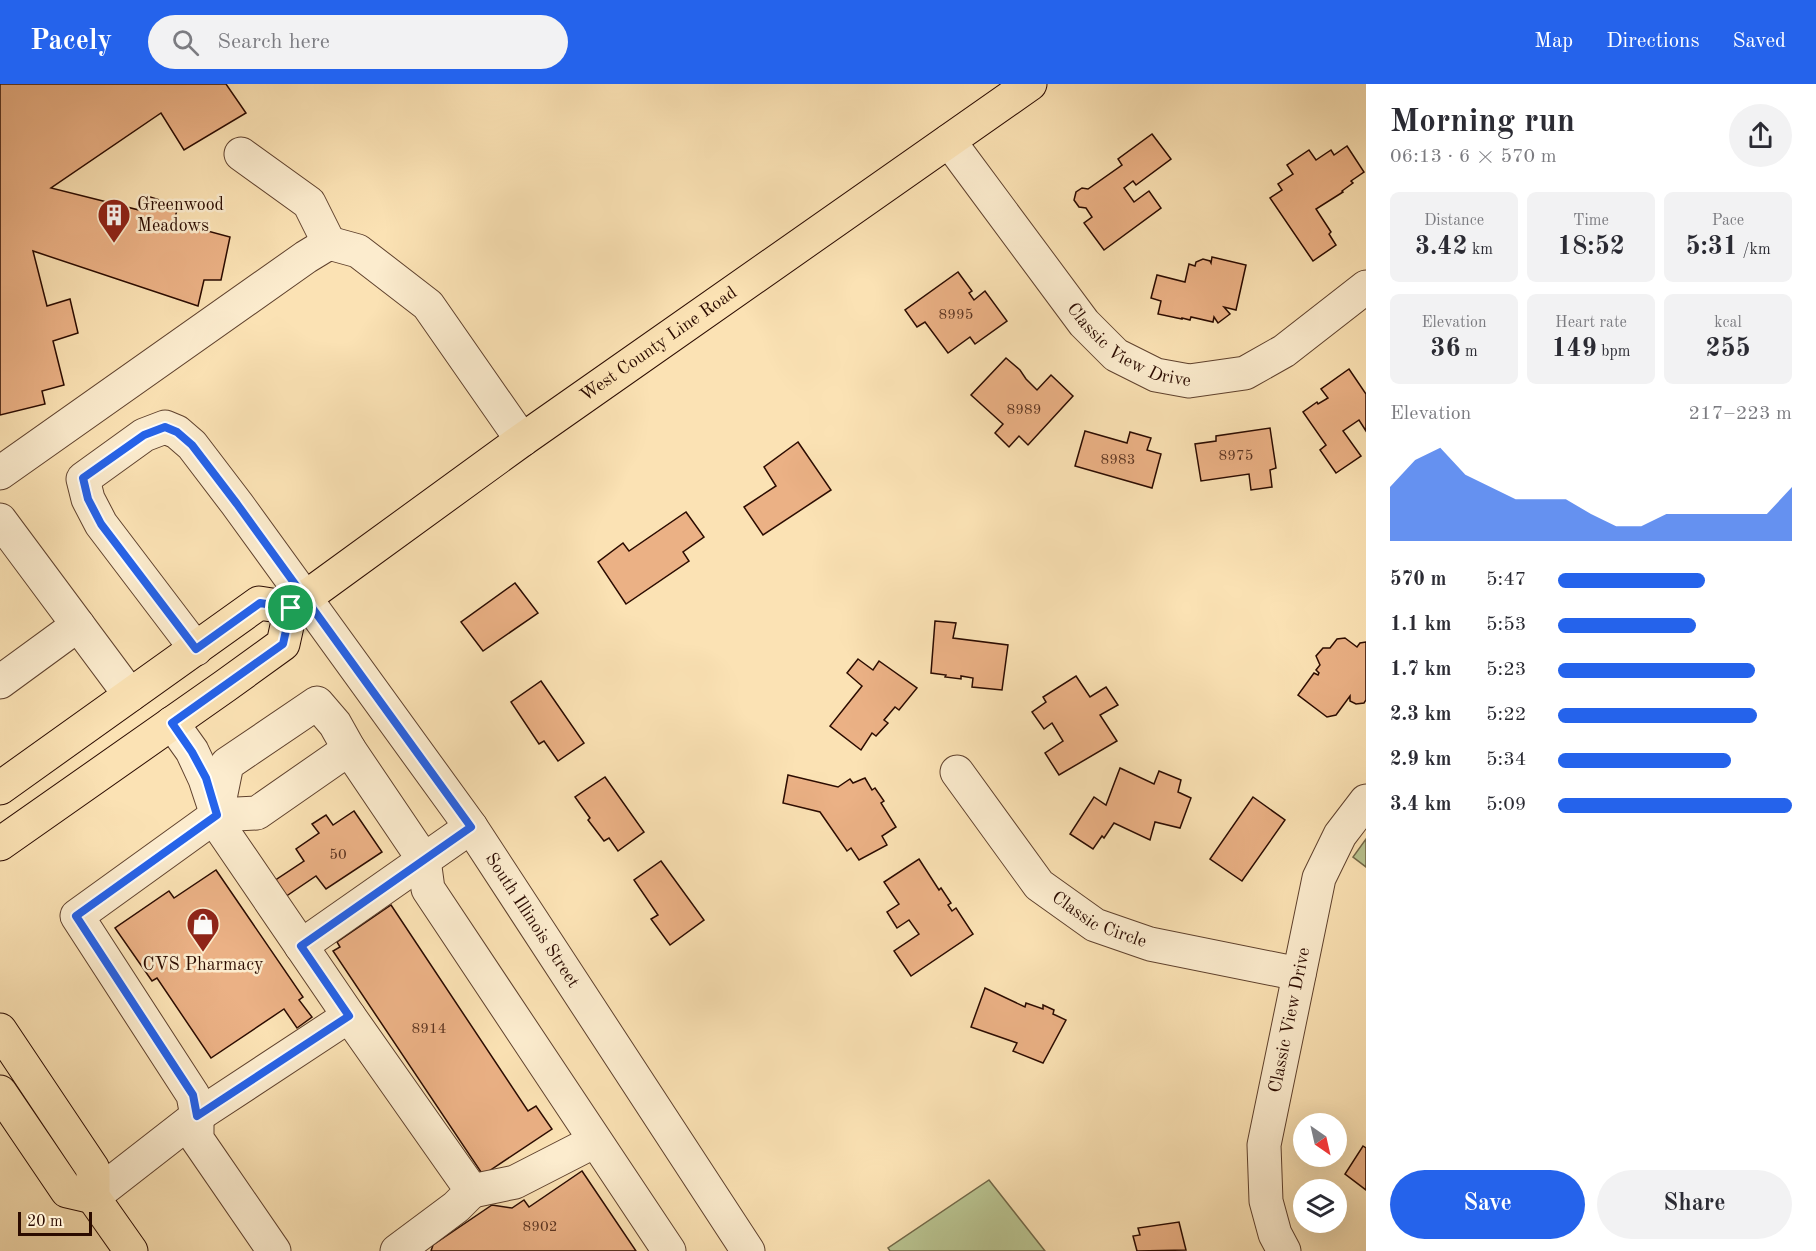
<!DOCTYPE html>
<html lang="en">
<head>
<meta charset="utf-8">
<style>
	body { margin:0; font-family:"Old Standard TT",serif; background:#f2f2f3; color:#2b2b33; height:100vh; display:flex; flex-direction:column; font-size:22px; white-space:nowrap }
	* { box-sizing:border-box; margin:0 }
	p { font-size:20px; color:#7c7c81 }
	.icon { flex:none; width:33px; height:33px; fill:none; stroke:currentColor; stroke-width:2; stroke-linecap:round; stroke-linejoin:round }
	.map { position:relative; flex:1; overflow:hidden }
	.side { display:flex; flex-direction:column; background:#fff; width:450px }
	.side>* { flex:none }
	.needle { width:39px; rotate:146deg }
	.controls { position:absolute; left:1293px; top:1029px; display:grid; gap:12px }
	.controls a { display:grid; place-items:center; width:54px; height:54px; border-radius:50%; background:#fff; box-shadow:0 6px 24px #0002; font-size:30px }
	.scale { position:absolute; left:18px; bottom:15px; width:74px; box-sizing:border-box; padding-left:6px; border:3px solid #2b0b00; border-top:0; font-size:16px; line-height:21px; white-space:nowrap; color:#2b0b00; -webkit-text-stroke:4px #fcecce; paint-order:stroke }
	.pin { position:absolute; display:grid; place-items:center; width:51px; height:51px; color:#fff; margin:-26px; border:3px solid #fff; border-radius:50%; box-shadow:0 2px 6px #0007 }
	.round { display:grid; place-items:center; flex:none; width:63px; height:63px; border-radius:32px; background:#f2f2f3 }
	.head { display:flex; align-items:center; justify-content:space-between; height:102px; padding:0 24px }
	h1 { font-size:33px; font-weight:600; line-height:45px }
	.figures { display:grid; grid-template-columns:repeat(3,1fr); gap:9px; height:102px; padding:6px 24px }
	.figures div { display:grid; align-content:center; border-radius:9px; background:#f2f2f3; text-align:center }
	.figures b { font-size:26px; font-weight:600 }
	.figures small { font-size:16px; font-weight:400 }
	.figures p { font-size:16px }
	.chart { height:168px; padding:12px 24px }
	.chart p { display:flex; justify-content:space-between }
	.chart svg { width:100%; height:108px; margin-top:6px; fill:#2563eb; opacity:.7 }
	.primary-button { display:flex; gap:12px; margin-top:auto; padding:12px 24px }
	.primary-button a { flex:1; height:69px; border-radius:36px; background:#2563eb; color:#fff; font-size:24px; font-weight:600; line-height:69px; text-align:center }
	.primary-button a+a { background:#f2f2f3; color:#2b2b33 }
	ul { padding:0 24px; list-style:none; font-size:20px }
	li { display:grid; grid-template-columns:96px 72px 1fr; align-items:center; height:45px }
	li i { height:15px; border-radius:8px; background:#2563eb }
	header { display:flex; align-items:center; gap:36px; box-sizing:border-box; height:84px; padding:0 30px; background:#2563eb; color:#fff }
	header strong { font-size:28px }
	nav { display:flex; gap:33px; margin-inline-start:auto; font-size:21px }
	.search { width:420px; height:54px; background:#f2f2f3; display:flex; align-items:center; gap:15px; box-sizing:border-box; padding:0 21px; border-radius:33px; color:#7c7c81; font-size:22px }
	main { display:flex; flex:1; min-height:0 }
	.map>svg:first-child { display:block }
</style>
</head>
<body>
<header>
<strong>Pacely</strong>
<div class="search"><svg class="icon" aria-label="search" viewBox="0 0 24 24"><circle cx="10" cy="10" r="6"/><path d="M15 15l6 6"/></svg>Search here</div>
<nav><a>Map</a><a>Directions</a><a>Saved</a></nav>
</header>
<main>
<div class="map">
<svg width="1366" height="1167" viewBox="0 0 1366 1167">
	<rect width="100%" height="100%" fill="#fbe2b4"/>
	<filter id="stains"><feTurbulence type="fractalNoise" baseFrequency=".00333" numOctaves="4"/><feColorMatrix values="0 0 0 0 .2 0 0 0 0 .09 0 0 0 0 .02 0 0 0 .5 -.17"/></filter>
	<radialGradient id="worn" r=".72"><stop offset=".6" stop-color="#630" stop-opacity="0"/><stop offset="1" stop-color="#630" stop-opacity=".3"/></radialGradient>
	<g fill="#b9c491" stroke="#726848" stroke-width="1.5">
		<path d="M1366,755v28l-13,-10z"/>
		<path d="M989,1096l56,71h-155l-2,-3z"/>
	</g>
	<g fill="#ebb185" stroke="#2b0b00" stroke-width="1.5">
		<path d="M0,0h226l20,29 -62,37 -23,-37 -110,75 88,22 5,-15 34,11 -4,16 56,15 -9,43h-17l-6,26 -165,-55 14,55 23,-7 8,34 -25,8 11,44 -22,6 3,13 -45,11z"/>
		<path d="M1152,50l19,25 -35,26 -3,-4 -9,7 10,14 15,-11 12,17 -57,42 -20,-27 8,-6 -6,-9 -7,-1 -5,-7 2,-8 6,-4 6,1 34,-24 -4,-6z"/>
		<path d="M1347,62l17,26 -13,9 2,2 -11,8 1,1 -27,17 15,23 -2,2 7,11 -23,16 -43,-63 12,-8 -4,-6 15,-10 -6,-9 22,-15 7,10 15,-10 3,5z"/>
		<path d="M1212,173l34,8 -10,45 -12,-3 6,7 -12,9 -4,-6 -1,5 -22,-5 -1,3 -8,-2v1l-24,-5 3,-13 -10,-3 6,-23 28,7 4,-18 6,2 1,-4 7,-3 7,2 1,2z"/>
		<path d="M958,188l14,19 -3,2 5,7 11,-9 22,30 -32,23 -5,-7 -22,16 -23,-31 -8,5 -12,-17z"/>
		<path d="M1006,274l14,12 6,9 11,11 14,-15 22,21 -45,49 -9,-9 -10,11 -14,-14 8,-9 -32,-29z"/>
		<path d="M1349,285l17,25v37l-7,-11 -16,11 18,25 -25,17 -16,-23 6,-5 -23,-33 14,-10 1,2 10,-6 -7,-9z"/>
		<path d="M1270,344l6,40 -6,2 2,17 -21,3 -2,-16 -48,7 -6,-37 21,-3v-5z"/>
		<path d="M1085,347l42,12 3,-11 21,6 -4,12 14,4 -9,34 -77,-22z"/>
		<path d="M798,358l33,48 -68,45 -19,-28 32,-21 -12,-19z"/>
		<path d="M686,428l18,25 -21,15 6,9 -63,43 -28,-42 25,-19 6,8z"/>
		<path d="M515,499l23,30 -55,38 -22,-29z"/>
		<path d="M935,537l21,2 -3,15 55,7 -6,45 -30,-3 1,-9 -12,-2v3l-16,-2 1,-2 -15,-2z"/>
		<path d="M1345,554l12,9 3,-4 6,-1v58l-2,3 -8,1 -6,-3v-5l-14,19 -9,2 -29,-22 16,-22 4,2 1,-2 -3,-3 4,-5 -4,-9 7,-8h7l7,-9z"/>
		<path d="M858,575l15,11 6,-9 38,27 -18,22 -4,-3 -11,13 4,3 -12,13 -4,-3 -11,17 -31,-24 32,-40 -15,-13z"/>
		<path d="M1076,592l14,21 16,-10 12,18 -18,10 17,26 -58,34 -14,-22 18,-12 -11,-18 -8,6 -12,-17 14,-10 -3,-5z"/>
		<path d="M541,597l43,62 -26,18 -14,-20 -5,3 -28,-42z"/>
		<path d="M1120,684l34,16 5,-13 22,9 -3,12 13,6 -11,30 -25,-6 -5,18 -36,-17 -10,15 -2,-2 -9,13 -23,-15 24,-37 12,8z"/>
		<path d="M788,691l50,12 12,-8 3,4 12,-5 7,12 3,-2 9,13 -3,2 15,24 -14,9 5,9 -28,15 -8,-12 -4,3 -27,-39 -37,-9z"/>
		<path d="M605,693l39,55 -26,19 -9,-13 -5,3 -16,-21 2,-2 -15,-21z"/>
		<path d="M1253,713l32,23 -43,61 -32,-22z"/>
		<path d="M354,727l28,41 -56,37 -10,-13 -34,23 -11,-16 33,-22 -8,-12 23,-16 -7,-9 14,-9 7,10z"/>
		<path d="M919,775l20,31 2,-2 10,15 -3,2 4,6 4,-3 17,26 -62,42 -17,-25 25,-17 -10,-14 -12,8 -10,-16 12,-8 -15,-22z"/>
		<path d="M661,777l43,59 -34,25 -19,-26 7,-4 -24,-35z"/>
		<path d="M216,786l87,127 -4,3 13,17 -15,11 -13,-19 -73,49 -54,-80 -5,3 -37,-53 54,-37 5,7z"/>
		<path d="M391,821l137,206 8,-5 16,23 -69,46 -150,-224 7,-4 -3,-5z"/>
		<path d="M985,904l40,19 1,-4 17,6v-4l11,5 -1,4 13,6 -23,43 -30,-12 4,-8 -46,-16z"/>
		<path d="M1363,1062l3,2v42l-21,-16z"/>
		<path d="M582,1087l54,80h-205l2,-6 59,-40 20,3 12,-8 5,7z"/>
		<path d="M1179,1138l7,28 -49,1 -4,-15 7,-1 -2,-7z"/>
	</g>
	<g fill="none" stroke-linecap="round" stroke-linejoin="round">
		<g stroke="#5f412d" stroke-width="35">
			<g id="minor">
				<path id="s1" d="M949,57l135,182 32,32 40,20 33,6 56,-8 39,-22 82,-64"/>
				<path d="M241,70l68,49 20,40"/>
				<path d="M0,389l306,-216 23,-14 29,8 70,54 94,135"/>
				<path d="M0,436l130,175"/>
				<path id="s2" d="M196,565l-95,-125 -13,-25 -5,-20 61,-44 21,-8 12,5 15,13 45,59 234,323 277,424"/>
				<path d="M0,598l78,-57"/>
				<path id="s3" d="M957,688l82,113 56,40 55,19 149,30"/>
				<path d="M217,729l10,-49 90,-61 18,21 14,25"/>
				<path d="M301,862l170,-119"/>
				<path d="M349,932l123,175 -16,16 -59,44"/>
				<path d="M472,1107l43,-9 80,-41"/>
				<path d="M93,1113l104,-81 152,-100 -127,-186 -17,-51 -13,-28 -20,-28"/>
				<path d="M274,1167l-77,-112v-23l-4,-21 -116,-179 140,-101 40,-2 92,-64 75,111 4,29 241,362"/>
				<path id="s4" d="M1284,1167l-9,-17 -9,-33 -2,-56 55,-267 21,-43 26,-34"/>
			</g>
		</g>
		<g stroke="#2b0b00" stroke-width="35">
			<g id="major">
				<path d="M0,704l259,-185 32,5"/>
				<path id="s5" d="M0,760l225,-158 58,-42 8,-36 231,-168 508,-356"/>
				<path d="M0,946l93,139v28l38,54"/>
				<path d="M0,1008l67,99 26,6"/>
			</g>
		</g>
		<use href="#minor" stroke="#fcecce" stroke-width="33"/>
		<use href="#major" stroke="#fbe2b4" stroke-width="33"/>
	</g>
	<g fill="none" stroke-linecap="round" stroke-linejoin="round">
		<g stroke="#fff" stroke-width="12">
			<path id="route" d="M165,343l12,5 15,13 45,59 234,323 -170,119 48,70 -152,100 -4,-21 -117,-179 141,-101 -11,-37 -14,-26 -20,-29 111,-79 8,-36 -31,-5 -64,46 -95,-125 -13,-25 -5,-21 61,-43z"/>
		</g>
		<use href="#route" stroke="#2563eb" stroke-width="8"/>
	</g>
	<defs>
		<g id="building-pin" transform="scale(1.725)"><path d="M0 17L-7.5 6A9.5 9.5 0 1 1 7.5 6Z" fill="#8f2418" stroke="#fcecce"/><path d="M-4-6H4V6H1V3H-1V6H-4ZM-2.5-4.3h1.7v1.8h-1.7ZM.8-4.3h1.7v1.8H.8ZM-2.5-1h1.7V.8h-1.7ZM.8-1h1.7V.8H.8Z" fill="#fff"/></g>
		<g id="shop-pin" transform="scale(1.725)"><path d="M0 17L-7.5 6A9.5 9.5 0 1 1 7.5 6Z" fill="#8f2418" stroke="#fcecce"/><path d="M-5-2.5h2.3a2.7 3.5 0 0 1 5.4 0H5L5.5 6h-11ZM-1.5-2.5h3a1.5 2.3 0 0 0-3 0Z" fill="#fff"/></g>
	</defs>
	<g fill-rule="evenodd">
		<use href="#building-pin" x="114" y="131"/>
		<use href="#shop-pin" x="203" y="840"/>
	</g>
	<g text-anchor="middle" dominant-baseline="central" stroke-width="5" stroke-linejoin="round" paint-order="stroke">
		<g font-size="15" fill="#5b3421">
			<text x="956" y="231">8995</text>
			<text x="1024" y="326">8989</text>
			<text x="1236" y="372">8975</text>
			<text x="1118" y="376">8983</text>
			<text x="338" y="771">50</text>
			<text x="429" y="945">8914</text>
			<text x="540" y="1143">8902</text>
		</g>
		<g font-size="18" fill="#2b0b00" stroke="#fcecce" text-anchor="start">
			<text x="137" y="121">Greenwood<tspan x="137" dy="21">Meadows</tspan></text>
			<text x="203" y="881" text-anchor="middle">CVS Pharmacy</text>
		</g>
		<g font-size="18" fill="#2b0b00" stroke="#fcecce">
			<text stroke="none"><textPath href="#s1" startOffset="278">Classic View Drive</textPath></text>
			<text stroke="none"><textPath href="#s5" startOffset="836">West County Line Road</textPath></text>
			<text stroke="none"><textPath href="#s3" startOffset="210">Classic Circle</textPath></text>
			<text stroke="none"><textPath href="#s2" startOffset="921">South Illinois Street</textPath></text>
			<text stroke="none"><textPath href="#s4" startOffset="237">Classic View Drive</textPath></text>
		</g>
	</g>
	<rect width="100%" height="100%" filter="url(#stains)"/>
	<rect width="100%" height="100%" fill="url(#worn)"/>
</svg>
<div class="controls">
<a><svg class="needle" viewBox="-14 -14 28 28"><path d="M0-13l5 13h-10z" fill="#e53935"/><path d="M0 13l5-13h-10z" fill="#7c7c81"/></svg></a>
<a><svg class="icon" aria-label="layers" viewBox="0 0 24 24"><path d="M12 4l9 5-9 5-9-5zM3 14l9 5 9-5"/></svg></a>
</div>
<div class="scale">20 m</div>
<div class="pin" style="left:291px;top:524px;background:#1e9e55"><svg class="icon" aria-label="arrive" viewBox="0 0 24 24"><path d="M6 21V4h12l-3 4 3 4H6"/></svg></div>
</div>
<section class="side">
<div class="head"><div><h1>Morning run</h1><p>06:13 · 6 × 570 m</p></div><a class="round"><svg class="icon" aria-label="share" viewBox="0 0 24 24"><path d="M12 15V3M7 8l5-5 5 5M5 13v7h14v-7"/></svg></a></div>
<div class="figures">
<div><p>Distance</p><b>3.42<small> km</small></b></div>
<div><p>Time</p><b>18:52</b></div>
<div><p>Pace</p><b>5:31<small> /km</small></b></div>
</div>
<div class="figures">
<div><p>Elevation</p><b>36<small> m</small></b></div>
<div><p>Heart rate</p><b>149<small> bpm</small></b></div>
<div><p>kcal</p><b>255</b></div>
</div>
<div class="chart"><p><span>Elevation</span>217–223 m</p>
<svg viewBox="0 0 160 44" preserveAspectRatio="none"><path d="M0 44V22L10 11L20 6L30 17L40 22L50 27L60 27L70 27L80 33L90 38L100 38L110 33L120 33L130 33L140 33L150 33L160 22V44z"/></svg>
</div>
<ul>
<li><b>570 m</b>5:47<i style="width:63%"></i></li>
<li><b>1.1 km</b>5:53<i style="width:59%"></i></li>
<li><b>1.7 km</b>5:23<i style="width:84%"></i></li>
<li><b>2.3 km</b>5:22<i style="width:85%"></i></li>
<li><b>2.9 km</b>5:34<i style="width:74%"></i></li>
<li><b>3.4 km</b>5:09<i style="width:100%"></i></li>
</ul>
<div class="primary-button"><a>Save</a><a>Share</a></div>
</section>
</main>
</body>
</html>
